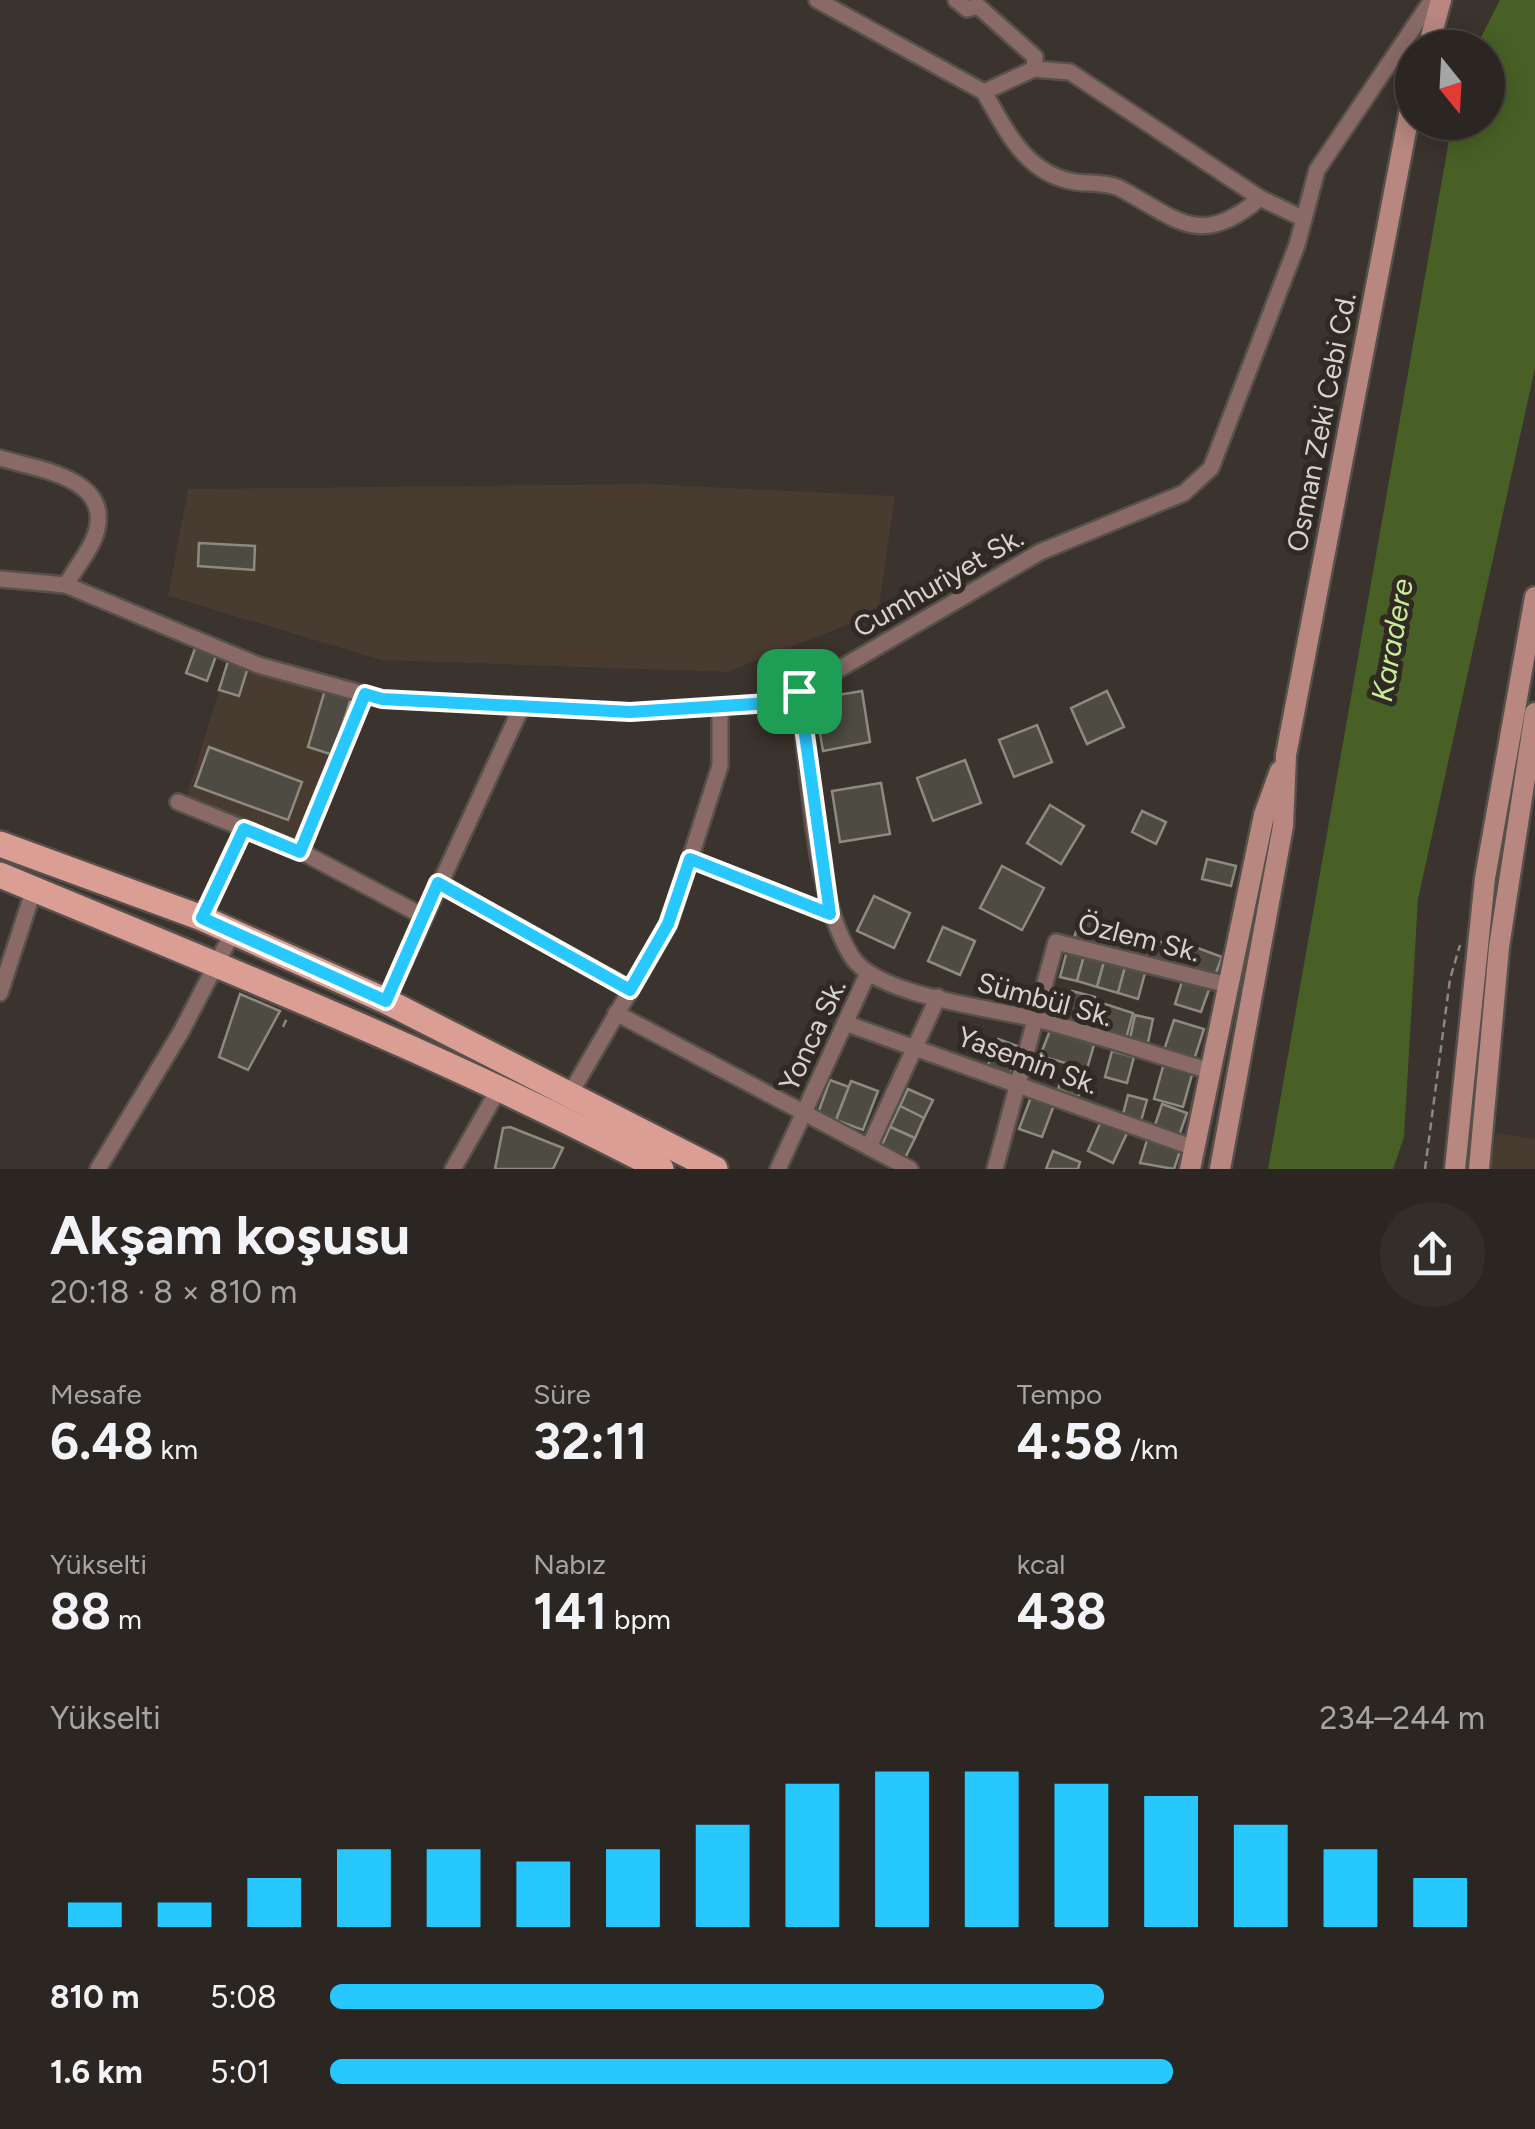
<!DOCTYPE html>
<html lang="tr">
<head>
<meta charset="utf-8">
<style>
	body { margin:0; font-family:Figtree,sans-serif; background:#342e2a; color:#f1f3f6; height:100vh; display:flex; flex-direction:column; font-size:38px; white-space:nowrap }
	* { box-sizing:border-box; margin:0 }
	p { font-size:32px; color:#a6a5a5 }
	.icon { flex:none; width:55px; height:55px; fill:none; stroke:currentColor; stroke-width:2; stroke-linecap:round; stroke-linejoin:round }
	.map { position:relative; height:1169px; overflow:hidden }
	.drawer { display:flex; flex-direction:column; background:#2c2622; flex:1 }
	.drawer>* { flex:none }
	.needle { width:65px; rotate:162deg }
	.tools { position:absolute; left:1395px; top:30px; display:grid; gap:20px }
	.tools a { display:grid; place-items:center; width:110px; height:110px; border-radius:50%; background:#2c2622; box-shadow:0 5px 25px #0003,0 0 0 2px #484340; font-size:50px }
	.pin { position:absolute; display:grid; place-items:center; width:85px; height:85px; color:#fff; margin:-42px; border-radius:20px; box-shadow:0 5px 15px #0006 }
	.round { display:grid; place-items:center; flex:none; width:105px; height:105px; border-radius:52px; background:#342e2a }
	.headline { display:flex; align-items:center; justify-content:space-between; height:170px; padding:0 50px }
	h1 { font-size:55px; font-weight:700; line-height:75px }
	.figures { display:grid; grid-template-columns:repeat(3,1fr); gap:15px; height:170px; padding:10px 50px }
	.figures div { display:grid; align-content:center }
	.figures b { font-size:50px; font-weight:700 }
	.figures small { font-size:28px; font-weight:400 }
	.figures p { font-size:28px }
	.chart { height:280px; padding:20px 50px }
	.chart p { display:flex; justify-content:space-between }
	.chart svg { width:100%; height:180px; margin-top:10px; stroke:#27c8ff; stroke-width:6 }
	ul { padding:0 50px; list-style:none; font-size:32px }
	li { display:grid; grid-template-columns:160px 120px 1fr; align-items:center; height:75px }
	li i { height:25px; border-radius:12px; background:#27c8ff }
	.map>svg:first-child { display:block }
</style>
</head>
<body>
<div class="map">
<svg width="1535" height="1169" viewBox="0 0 1535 1169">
	<rect width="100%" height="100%" fill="#3b332d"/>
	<g fill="#483b30">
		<path d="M648,484l247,12 -17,117 -151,59 -346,-12 -213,-64 20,-107z"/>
		<path d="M229,658l122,40 -53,143 -112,-43z"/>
		<path d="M1496,1133l39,6v30h-45z"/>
	</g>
	<path fill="#486026" d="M1500,0h35v368l-117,531 -14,238 -11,32h-125l184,-1046 36,-1v-74l-12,-1z"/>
	<g fill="#4e4c42" stroke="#8d8a7f" stroke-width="2.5">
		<path d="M199,543l56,3 -1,24 -56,-4z"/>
		<path d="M196,646l21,7 -10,28 -21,-8z"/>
		<path d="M229,658l20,6 -10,32 -20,-6z"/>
		<path d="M325,690l26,8 -18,57 -25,-8z"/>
		<path d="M862,691l8,51 -47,9 -9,-52z"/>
		<path d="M1107,691l17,36 -37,17 -16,-36z"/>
		<path d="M1037,725l15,37 -38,15 -15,-37z"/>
		<path d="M209,747l93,35 -14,38 -93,-34z"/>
		<path d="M965,760l16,43 -48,18 -16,-43z"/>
		<path d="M881,783l9,51 -50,8 -8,-51z"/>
		<path d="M1050,805l34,21 -23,38 -34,-21z"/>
		<path d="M1142,811l24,11 -10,22 -24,-12z"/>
		<path d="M1207,859l29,7 -5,20 -29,-7z"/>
		<path d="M1002,866l42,22 -22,42 -42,-22z"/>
		<path d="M874,896l36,17 -16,35 -37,-17z"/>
		<path d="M1081,916l46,14 -7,22 -46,-14z"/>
		<path d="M943,927l32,14 -15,34 -32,-14z"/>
		<path d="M1152,939l20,6 -6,18 -19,-6z"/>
		<path d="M1195,947l27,10 -8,21 -27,-10z"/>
		<path d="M1067,951l17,5 -7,25 -17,-4z"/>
		<path d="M1084,956l20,6 -7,25 -20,-6z"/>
		<path d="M1104,962l21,5 -7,26 -21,-6z"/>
		<path d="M1125,967l20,6 -7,26 -20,-6z"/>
		<path d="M1184,975l27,9 -10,28 -26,-8z"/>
		<path d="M1072,991l23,6 -9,31 -23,-6z"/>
		<path d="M240,994l40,17 -32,59 -29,-13z"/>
		<path d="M1102,1003l31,10 -7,26 -32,-9z"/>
		<path d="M1135,1015l18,4 -6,28 -18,-4z"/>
		<path d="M1174,1020l30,9 -10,31 -30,-10z"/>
		<path d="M1051,1028l44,13 -8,28 -47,-13z"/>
		<path d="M998,1039l22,8 -11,31 -23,-8z"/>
		<path d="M1112,1051l22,6 -7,26 -22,-6z"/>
		<path d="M1067,1063l21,8 -10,26 -20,-8z"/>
		<path d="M1164,1063l29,8 -10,36 -29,-8z"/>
		<path d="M830,1080l19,7 -13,33 -18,-7z"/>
		<path d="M851,1081l27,10 -15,39 -27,-10z"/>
		<path d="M908,1089l25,11 -9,18 -24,-12z"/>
		<path d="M1128,1095l19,5 -8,28 -18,-6z"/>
		<path d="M1031,1097l23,8 -12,32 -23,-8z"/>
		<path d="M1162,1104l25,9 -8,23 -25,-8z"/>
		<path d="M900,1106l24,12 -9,20 -25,-11z"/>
		<path d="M1102,1119l26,12 -15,32 -25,-12z"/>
		<path d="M510,1127l53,21 -10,21h-58l8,-41z"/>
		<path d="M890,1127l25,11 -10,20 -24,-11z"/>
		<path d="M1148,1137l33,11 -7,21 -34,-6z"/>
		<path d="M1053,1151l27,11 -2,7h-32z"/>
	</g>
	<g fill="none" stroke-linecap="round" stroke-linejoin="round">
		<g stroke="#57504a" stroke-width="20">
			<g id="street">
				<path d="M817,0l167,92 50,-23 36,3 190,126 44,21"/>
				<path d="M956,0l11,9 11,-3 57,51 -1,12"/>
				<path d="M984,92c23,40 42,82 91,90 13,2 34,0 46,7 55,29 79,61 139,9"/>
				<path d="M0,458c36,11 109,19 97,71 -4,19 -22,39 -31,56"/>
				<path d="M0,579l66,6 192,80 124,34 248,13 140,-9 40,-17 230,-134 144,-59 27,-25 86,-223 20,-75 115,-170"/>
				<path d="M799,691c10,76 13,204 53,266 25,39 139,51 184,62 58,15 116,35 174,52"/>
				<path d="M365,694l-65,157 123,65"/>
				<path d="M178,802l122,49"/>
				<path d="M690,859l139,55"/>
				<path d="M438,883l192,106"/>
				<path d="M202,918l42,-89"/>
				<path d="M0,993l34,-104"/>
				<path d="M386,1001l136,-295"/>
				<path d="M616,1013l294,156"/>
				<path d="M845,1023l349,125"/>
				<path d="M570,1094l99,-170 51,-158v-60"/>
				<path d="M869,1147l69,-150"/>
				<path d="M98,1169l83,-137 52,-100"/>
				<path d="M453,1169l47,-82"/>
				<path d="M778,1169l90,-196"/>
				<path d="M995,1169l61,-227 172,43"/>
			</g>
		</g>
		<g stroke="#57504a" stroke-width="25">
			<g id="secondary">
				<path d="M1428,48l13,-48"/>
				<path d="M1190,1169l74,-354 16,-44"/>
				<path d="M1220,1169l63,-343 3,-71 126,-656"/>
				<path d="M1455,1169l30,-291 50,-281"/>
				<path d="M1479,1169l20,-222 36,-234"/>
			</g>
		</g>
		<g stroke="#57504a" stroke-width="30">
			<g id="primary">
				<path d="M0,844l202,74 184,83 329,168"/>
				<path d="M0,875c223,93 447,181 661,294"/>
			</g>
		</g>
		<g stroke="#8d8681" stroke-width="2.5" stroke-dasharray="8 5" stroke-linecap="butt">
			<path d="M283,1027l4,-9"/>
			<path d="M1425,1169l25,-190 10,-34"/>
		</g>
		<use href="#street" stroke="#896a66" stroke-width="15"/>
		<use href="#secondary" stroke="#b78780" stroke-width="20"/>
		<use href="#primary" stroke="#db9e94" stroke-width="25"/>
	</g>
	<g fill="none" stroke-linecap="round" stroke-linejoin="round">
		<g stroke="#fff" stroke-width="20">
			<path id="route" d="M799,691l31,223 -140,-55 -22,65 -38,66 -192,-107 -52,118 -184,-83 42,-89 56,23 65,-158 17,5 248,13 140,-9z"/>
		</g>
		<use href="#route" stroke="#27c8ff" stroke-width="12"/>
	</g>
	<g text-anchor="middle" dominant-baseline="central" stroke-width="10" stroke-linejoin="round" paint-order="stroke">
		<g font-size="28" fill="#d7d2ce" stroke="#312923">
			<text transform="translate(1321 422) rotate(-79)">Osman Zeki Cebi Cd.</text>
			<text transform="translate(938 582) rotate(-30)">Cumhuriyet Sk.</text>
			<text transform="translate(1139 937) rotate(14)">Özlem Sk.</text>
			<text transform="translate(1045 999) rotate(15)">Sümbül Sk.</text>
			<text transform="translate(812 1035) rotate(-65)">Yonca Sk.</text>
			<text transform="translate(1028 1060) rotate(20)">Yasemin Sk.</text>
		</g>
		<g font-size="30" font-style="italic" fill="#c7ed97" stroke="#312923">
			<text transform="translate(1392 640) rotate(-80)">Karadere</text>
		</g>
	</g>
</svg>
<div class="tools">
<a><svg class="needle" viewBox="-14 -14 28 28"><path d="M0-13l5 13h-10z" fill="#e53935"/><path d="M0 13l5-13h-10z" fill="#a6a5a5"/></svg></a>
</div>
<div class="pin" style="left:799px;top:691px;background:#1e9e55"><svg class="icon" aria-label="arrive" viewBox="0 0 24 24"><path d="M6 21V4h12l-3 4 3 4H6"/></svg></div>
</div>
<section class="drawer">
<div class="headline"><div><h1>Akşam koşusu</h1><p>20:18 · 8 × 810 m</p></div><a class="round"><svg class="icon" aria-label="share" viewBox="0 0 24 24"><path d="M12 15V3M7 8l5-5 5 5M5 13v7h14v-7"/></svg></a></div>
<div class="figures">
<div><p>Mesafe</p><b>6.48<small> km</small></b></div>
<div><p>Süre</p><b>32:11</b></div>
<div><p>Tempo</p><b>4:58<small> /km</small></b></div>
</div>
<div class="figures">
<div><p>Yükselti</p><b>88<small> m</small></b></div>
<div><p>Nabız</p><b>141<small> bpm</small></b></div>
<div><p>kcal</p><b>438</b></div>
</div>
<div class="chart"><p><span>Yükselti</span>234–244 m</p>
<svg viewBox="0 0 160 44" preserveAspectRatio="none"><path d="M5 44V38M15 44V38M25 44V32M35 44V25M45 44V25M55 44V28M65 44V25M75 44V19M85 44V9M95 44V6M105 44V6M115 44V9M125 44V12M135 44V19M145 44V25M155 44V32"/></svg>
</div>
<ul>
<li><b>810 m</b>5:08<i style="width:67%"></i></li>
<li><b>1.6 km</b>5:01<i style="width:73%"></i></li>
</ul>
</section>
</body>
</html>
